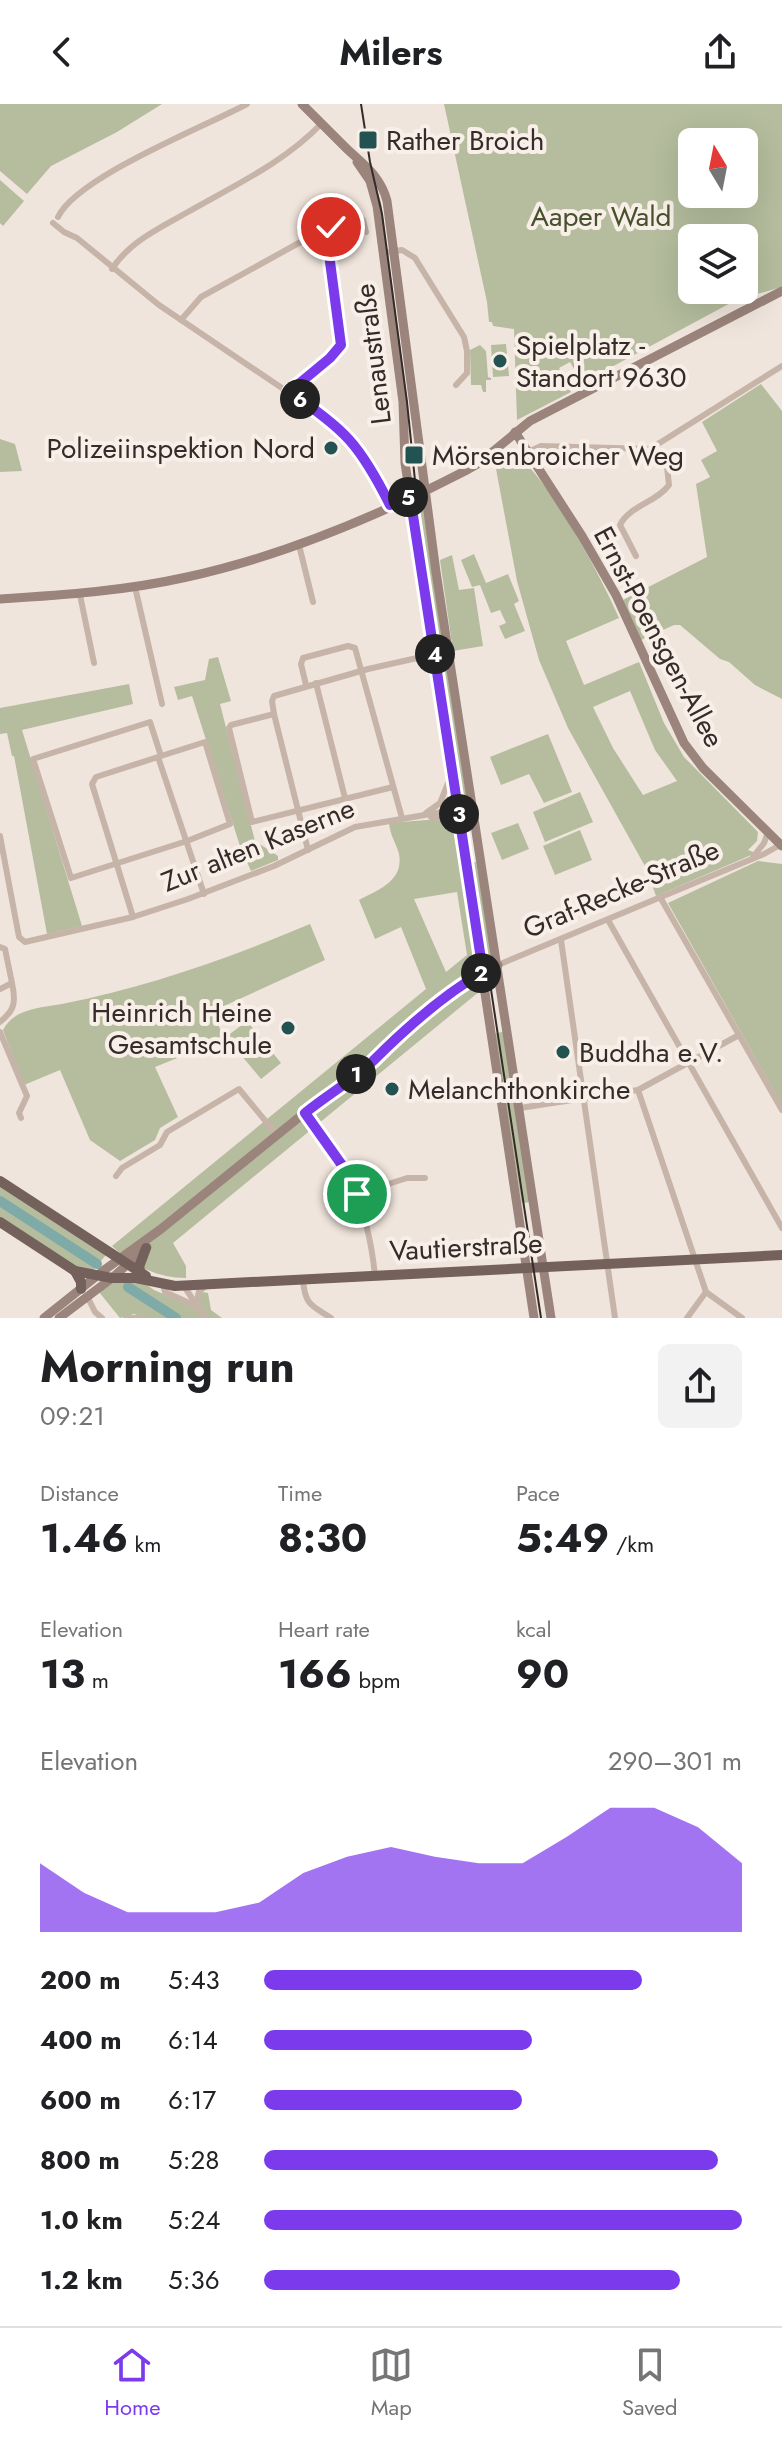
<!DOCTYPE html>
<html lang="en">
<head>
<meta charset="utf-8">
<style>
	body { margin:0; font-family:Jost,sans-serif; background:#f2f2f2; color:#202124; height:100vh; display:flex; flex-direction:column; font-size:30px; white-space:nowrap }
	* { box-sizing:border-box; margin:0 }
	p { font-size:26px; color:#757577 }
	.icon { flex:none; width:44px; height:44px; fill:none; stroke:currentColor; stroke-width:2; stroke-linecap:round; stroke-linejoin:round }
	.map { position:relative; height:1214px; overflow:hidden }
	.sheet { display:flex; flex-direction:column; background:#fff; flex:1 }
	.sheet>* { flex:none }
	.needle { width:52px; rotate:350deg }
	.buttons { position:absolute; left:678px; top:24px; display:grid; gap:16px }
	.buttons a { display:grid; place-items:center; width:80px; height:80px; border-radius:12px; background:#fff; box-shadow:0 8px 32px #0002; font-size:40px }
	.pin { position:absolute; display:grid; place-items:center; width:68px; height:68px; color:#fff; margin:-34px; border:4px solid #fff; border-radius:50%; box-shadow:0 2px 8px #0007 }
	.km { position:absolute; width:40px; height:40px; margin:-20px; border-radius:50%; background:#222; color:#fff; font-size:22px; line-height:40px; text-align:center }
	.round { display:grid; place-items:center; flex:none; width:84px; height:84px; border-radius:12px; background:#f2f2f2 }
	.head { display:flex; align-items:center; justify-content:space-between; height:136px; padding:0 40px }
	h1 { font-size:44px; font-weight:700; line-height:60px }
	.figures { display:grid; grid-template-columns:repeat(3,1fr); gap:12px; height:136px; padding:8px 40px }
	.figures div { display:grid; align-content:center }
	.figures b { font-size:40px; font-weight:700 }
	.figures small { font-size:22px; font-weight:400 }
	.figures p { font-size:22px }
	.chart { height:224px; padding:16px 40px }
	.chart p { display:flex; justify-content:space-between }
	.chart svg { width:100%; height:144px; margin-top:8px; fill:#7c3aed; opacity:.7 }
	ul { padding:0 40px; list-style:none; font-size:26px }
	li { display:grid; grid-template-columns:128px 96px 1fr; align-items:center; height:60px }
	li i { height:20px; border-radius:10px; background:#7c3aed }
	header { display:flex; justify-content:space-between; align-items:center; height:104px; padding:0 40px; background:#fff; font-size:36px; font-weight:700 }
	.menu { display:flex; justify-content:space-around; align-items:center; height:112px; border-top:2px solid #e0e0e0; background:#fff; font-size:22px; color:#757577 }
	.menu a { display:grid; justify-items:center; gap:4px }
	.menu .current { color:#7c3aed }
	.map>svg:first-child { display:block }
</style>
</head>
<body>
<header><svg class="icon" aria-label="back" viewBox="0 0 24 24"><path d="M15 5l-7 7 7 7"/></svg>Milers<svg class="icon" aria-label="share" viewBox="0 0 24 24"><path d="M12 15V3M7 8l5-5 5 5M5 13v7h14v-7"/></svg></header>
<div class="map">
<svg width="782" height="1214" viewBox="0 0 782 1214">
	<rect width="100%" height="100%" fill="#f0e5dc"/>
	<g fill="#b5bd9e" fill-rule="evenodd">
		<path d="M0,0h162l-45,28 -66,34 -24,28 -27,-23z"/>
		<path d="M444,0h338v183l-46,13 -154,83 -12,-21 -11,6 12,24 -54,28 -3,-91 -21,-3 -1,-4h-3l-2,-20zM692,38h52v52h-52zM692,134h52v52h-52z"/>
		<path d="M0,76l24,21 -21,25 -3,-3z"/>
		<path d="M506,240l3,32 -16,1 -2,-32z"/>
		<path d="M480,241l6,6 2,26 3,1v2h-5v12h-3l-2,-7h-10l-1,-35z"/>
		<path d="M761,280l21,27v288l-27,-14 -26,-23 -9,-3 -40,-34h-6l-33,15 -18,-40 84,-43 -11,-73 14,-7 -9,-17 16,-9 -15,-29z"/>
		<path d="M0,335l15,5 7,27 -22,1z"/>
		<path d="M517,351c37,32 82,118 102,163l-53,23 18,44 55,-23 25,61 20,34 74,75 -1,9 -9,9 8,3 -100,43 -10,-28 -78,-140 -29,-68 -22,-79 -21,-112c4,-9 9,-12 21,-14zM630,587l25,59 22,31 -34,14 -30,-47 -20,-41z"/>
		<path d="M423,401l44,296 -7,2 -45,-294z"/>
		<path d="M474,450l12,29 22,-9 11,27 -5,3 11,27 -20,8 -6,-13 7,-3 -6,-13 -9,3 -11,-28 -8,2 -11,-27z"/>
		<path d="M452,451l7,35 15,-2 9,58 -30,5 -13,-91z"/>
		<path d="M218,553l13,44 -11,3 35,137 23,15v4l-27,11 -11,-25 -48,-150 -14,4 -4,-13 31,-7 4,-21z"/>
		<path d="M129,580l4,20 -111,26 60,196 -35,8 -33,-178h-2l-5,-23 -7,1v-26z"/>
		<path d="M548,630l24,58 -28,11 -15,-29 -28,11 -11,-28z"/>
		<path d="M580,688l13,30 -48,20 -12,-30z"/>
		<path d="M439,715l16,8 21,118 -4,10 4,33 4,3 -307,252 13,23v12c-28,0 -53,-12 -74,-32l314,-257 -25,-62 -26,12 -16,-39c19,-10 45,-19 40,-46 -3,-11 -9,-19 -10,-31zM457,788l10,63 -21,17 -32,-73z"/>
		<path d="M518,719l11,26 -27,11 -11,-27z"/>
		<path d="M580,726l12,30 -37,15 -12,-29z"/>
		<path d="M758,757l24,3v241l-114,-202z"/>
		<path d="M476,758l17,94 -8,1 -16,-94z"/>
		<path d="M310,820l15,36 -112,51 11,28 -69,28 23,50 -18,11 -5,12 -35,21 -30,-21 -30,-70 -36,15 -21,-55c11,-22 38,-22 59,-26 86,-17 168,-46 248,-80z"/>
		<path d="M247,917l34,42 -20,16 -35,-42z"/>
		<path d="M505,927l26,171 -9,1 3,21 -31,-190z"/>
		<path d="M0,1078l106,73 -13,15 -17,-1 -76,-49z"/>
		<path d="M115,1176l28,2 11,8 33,14 12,-6 3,-6 6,1 3,17 11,8h-77l-11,-4 -14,4 -21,-26z"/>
	</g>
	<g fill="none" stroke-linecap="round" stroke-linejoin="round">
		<g stroke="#7eaaa8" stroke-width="10">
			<path d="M0,1097l97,63"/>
			<path d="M128,1183l48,31"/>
		</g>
		<g stroke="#c7b4a9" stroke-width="6">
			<path d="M58,113c19,-40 146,-90 189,-113"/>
			<path d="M53,119l11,9 13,6 82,67 179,121 27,32 25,47"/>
			<path d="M319,133c10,-11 30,-19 44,-17l3,12"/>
			<path d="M384,149l18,-3 13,8 49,79 3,14v22l-11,12"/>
			<path d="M112,165c17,-27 48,-41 74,-56 47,-27 98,-50 136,-90"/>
			<path d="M181,216l20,-23 105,-58 13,-2 10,17 12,91 -52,47"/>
			<path d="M528,348l13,-6 109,3 132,-83"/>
			<path d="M299,441l14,57"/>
			<path d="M636,452l-16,-31c9,-19 37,-23 49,-40l-2,-18 -13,-20"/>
			<path d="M135,483l27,117"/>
			<path d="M80,491l14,68"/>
			<path d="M316,579l29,115"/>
			<path d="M306,581l-5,-21 2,-6 45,-12 7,2 47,170"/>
			<path d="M274,610l-43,11 -2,3 23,94 141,-35"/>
			<path d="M158,653l3,-1 44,-14 25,82 -43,17 -116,37 -38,-119 117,-37 11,34"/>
			<path d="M426,709l14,-10 10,-25"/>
			<path d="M431,713l16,3 12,10"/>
			<path d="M0,732l19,101 6,5 108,-25 55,-18 86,-33 81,-39 116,-20"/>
			<path d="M308,746l-34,-136 -2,-13 2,-5 94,-27 67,-15"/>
			<path d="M753,753l11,-14 4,-11"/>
			<path d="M660,793l122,213"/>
			<path d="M133,813l-41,-133 4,-7 62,-20 46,137"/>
			<path d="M608,816l174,308"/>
			<path d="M561,836l54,378"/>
			<path d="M0,843l5,2 7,34"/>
			<path d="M498,861l266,-111 16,-9"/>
			<path d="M0,885l12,-6c4,19 3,27 -12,39"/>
			<path d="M0,928l27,64 -8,17 2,5"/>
			<path d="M638,986l68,202 36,26"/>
			<path d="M520,1004l118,-18 101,-55"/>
			<path d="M305,1009c43,57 63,91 70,163"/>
			<path d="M116,1072l6,-8 38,-23 7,-13 72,-43 38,46"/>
			<path d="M357,1090l50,-16h18"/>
			<path d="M303,1176c2,25 8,25 28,38"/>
			<path d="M163,1180l2,8 31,14"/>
			<path d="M184,1182l21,32"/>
			<path d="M87,1192l8,16 7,6"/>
			<path d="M196,1202l3,-15 7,-5"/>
			<path d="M126,1214h17"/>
			<path d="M687,1214l19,-26"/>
		</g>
		<g stroke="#9a847b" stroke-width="9">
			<path d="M302,0c14,14 28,28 42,42 18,18 36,28 43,55l49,371 115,746"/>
			<path d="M357,58l13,19 7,25 26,196 2,61 5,33 124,822"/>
			<path d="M515,328l67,104 34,59 68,148 19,25 79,78"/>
			<path d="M0,495c63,-4 125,-8 187,-22 96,-21 191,-61 278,-106l14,-8 51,-42 252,-130"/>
			<path d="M44,1214l59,-47 58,-42 173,-140c22,-9 35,-29 52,-44 34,-29 71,-60 112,-80"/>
			<path d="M59,1214l53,-40 35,-31"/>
		</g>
		<g stroke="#75615b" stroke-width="10">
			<path d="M0,1077l146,95"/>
			<path d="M0,1118l75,49 37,7h24l39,8 607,-31"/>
			<path d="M75,1167l6,11v7"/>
			<path d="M141,1169l-2,-6 7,-19"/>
		</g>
		<path stroke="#352b28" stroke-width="2" d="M361,0l9,58 12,52 25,188 11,108 123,808"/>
	</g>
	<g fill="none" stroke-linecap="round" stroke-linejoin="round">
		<g stroke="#fff" stroke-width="16">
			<path id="route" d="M331,123l-12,10 10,17 12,91 -11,13 -41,34c56,37 71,53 101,113l20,-9 73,476c-40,23 -78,57 -110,89 -21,20 -46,34 -68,52l39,55 13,26"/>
		</g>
		<use href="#route" stroke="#7c3aed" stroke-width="10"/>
	</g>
	<g fill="#225252" stroke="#f8efe8" stroke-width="3">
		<rect x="358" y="26" width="20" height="20" rx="4"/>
		<circle cx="500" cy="257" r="8"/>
		<circle cx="331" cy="344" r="8"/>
		<rect x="404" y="341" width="20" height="20" rx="4"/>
		<circle cx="288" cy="924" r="8"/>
		<circle cx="563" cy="948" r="8"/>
		<circle cx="392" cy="985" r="8"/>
	</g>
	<g text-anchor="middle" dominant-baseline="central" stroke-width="8" stroke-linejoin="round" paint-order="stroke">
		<g font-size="28" fill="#352b28" stroke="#f8efe8" text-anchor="start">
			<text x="386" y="36">Rather Broich</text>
			<text x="516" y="241">Spielplatz -<tspan x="516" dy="32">Standort 9630</tspan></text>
			<text x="315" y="344" text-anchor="end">Polizeiinspektion Nord</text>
			<text x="432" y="351">Mörsenbroicher Weg</text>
			<text x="272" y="908" text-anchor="end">Heinrich Heine<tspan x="272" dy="32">Gesamtschule</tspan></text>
			<text x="579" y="948">Buddha e.V.</text>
			<text x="408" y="985">Melanchthonkirche</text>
		</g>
		<g font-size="28" fill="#47512e" stroke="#f8efe8">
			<text x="601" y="112">Aaper Wald</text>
		</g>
		<g font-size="28" fill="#352b28" stroke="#f8efe8">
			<text transform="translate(373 250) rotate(-97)">Lenaustraße</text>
			<text transform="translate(659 533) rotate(62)">Ernst-Poensgen-Allee</text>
			<text transform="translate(258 741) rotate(-22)">Zur alten Kaserne</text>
			<text transform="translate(621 785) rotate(-23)">Graf-Recke-Straße</text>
			<text transform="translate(466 1143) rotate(-3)">Vautierstraße</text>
		</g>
	</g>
</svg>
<div class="buttons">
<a><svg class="needle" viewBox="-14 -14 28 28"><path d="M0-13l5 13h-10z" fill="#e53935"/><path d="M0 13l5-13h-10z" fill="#757577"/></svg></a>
<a><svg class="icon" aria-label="layers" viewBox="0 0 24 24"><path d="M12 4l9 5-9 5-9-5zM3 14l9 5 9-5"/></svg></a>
</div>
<div class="pin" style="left:357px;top:1090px;background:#1e9e55"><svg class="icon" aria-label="arrive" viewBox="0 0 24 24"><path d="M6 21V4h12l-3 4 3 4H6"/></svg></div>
<div class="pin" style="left:331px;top:123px;background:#d93025"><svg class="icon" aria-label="check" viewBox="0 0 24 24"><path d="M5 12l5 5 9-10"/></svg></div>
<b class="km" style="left:356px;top:970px">1</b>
<b class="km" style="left:481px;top:869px">2</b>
<b class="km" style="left:459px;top:710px">3</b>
<b class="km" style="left:435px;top:550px">4</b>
<b class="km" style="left:408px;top:393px">5</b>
<b class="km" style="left:300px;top:295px">6</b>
</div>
<section class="sheet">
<div class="head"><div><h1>Morning run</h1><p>09:21</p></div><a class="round"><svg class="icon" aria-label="share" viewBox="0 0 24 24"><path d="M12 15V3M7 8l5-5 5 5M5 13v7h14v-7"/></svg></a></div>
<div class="figures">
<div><p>Distance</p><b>1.46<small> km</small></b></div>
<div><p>Time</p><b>8:30</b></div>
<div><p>Pace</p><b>5:49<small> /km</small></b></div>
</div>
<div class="figures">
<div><p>Elevation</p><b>13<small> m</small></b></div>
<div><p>Heart rate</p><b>166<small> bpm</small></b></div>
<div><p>kcal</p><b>90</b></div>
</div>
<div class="chart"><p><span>Elevation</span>290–301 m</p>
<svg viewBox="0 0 160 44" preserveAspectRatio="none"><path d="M0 44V23L10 32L20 38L30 38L40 38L50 35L60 26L70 21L80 18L90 21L100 23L110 23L120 15L130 6L140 6L150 12L160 23V44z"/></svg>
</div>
<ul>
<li><b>200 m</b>5:43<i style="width:79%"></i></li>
<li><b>400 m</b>6:14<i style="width:56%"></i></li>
<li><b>600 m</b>6:17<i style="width:54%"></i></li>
<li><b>800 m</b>5:28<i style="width:95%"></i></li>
<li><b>1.0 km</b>5:24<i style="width:100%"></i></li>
<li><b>1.2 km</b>5:36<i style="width:87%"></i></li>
</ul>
</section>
<nav class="menu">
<a class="current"><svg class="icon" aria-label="home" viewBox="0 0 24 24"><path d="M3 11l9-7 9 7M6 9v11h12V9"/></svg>Home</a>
<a><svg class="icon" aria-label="map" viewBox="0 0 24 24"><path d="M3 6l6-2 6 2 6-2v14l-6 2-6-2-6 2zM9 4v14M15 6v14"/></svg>Map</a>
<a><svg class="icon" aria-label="saved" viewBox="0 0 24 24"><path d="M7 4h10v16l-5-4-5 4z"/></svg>Saved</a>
</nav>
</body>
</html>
